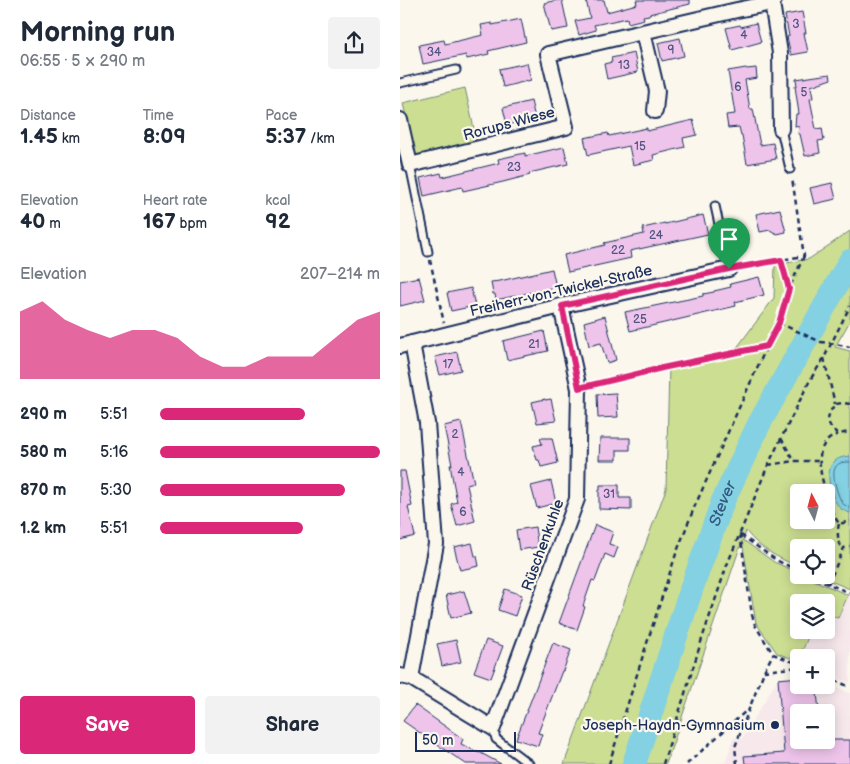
<!DOCTYPE html>
<html lang="en">
<head>
<meta charset="utf-8">
<style>
	body { margin:0; font-family:"Balsamiq Sans",sans-serif; background:#f2f2f3; color:#1f2937; height:100vh; display:flex; flex-direction:column; font-size:19px; white-space:nowrap }
	* { box-sizing:border-box; margin:0 }
	p { font-size:16px; color:#747a83 }
	.icon { flex:none; width:28px; height:28px; fill:none; stroke:currentColor; stroke-width:2; stroke-linecap:round; stroke-linejoin:round }
	.map { position:relative; flex:1; overflow:hidden }
	.panel { display:flex; flex-direction:column; background:#fff; width:400px }
	.panel>* { flex:none }
	.needle { width:32px; rotate:354deg }
	.controls { position:absolute; left:390px; top:484px; display:grid; gap:10px }
	.controls a { display:grid; place-items:center; width:45px; height:45px; border-radius:5px; background:#fff; box-shadow:0 2px 12px #0003; font-size:25px }
	.scale { position:absolute; left:15px; bottom:12px; width:101px; box-sizing:border-box; padding-left:5px; border:2px solid #1b2f5e; border-top:0; font-size:14px; line-height:18px; white-space:nowrap; color:#1b2f5e; -webkit-text-stroke:4px #fbf7ec; paint-order:stroke }
	.pin { position:absolute; display:grid; place-items:center; width:42px; height:42px; color:#fff; margin:-51px -21px; border-radius:50% 50% 50% 0; rotate:-45deg; box-shadow:0 0 5px #0007 }
	.pin .icon { rotate:45deg }
	.round { display:grid; place-items:center; flex:none; width:52px; height:52px; border-radius:5px; background:#f2f2f3 }
	.overview { display:flex; align-items:center; justify-content:space-between; height:85px; padding:0 20px }
	h1 { font-size:28px; font-weight:800; line-height:38px }
	.metrics { display:grid; grid-template-columns:repeat(3,1fr); gap:8px; height:85px; padding:5px 20px }
	.metrics div { display:grid; align-content:center }
	.metrics b { font-size:21px; font-weight:800 }
	.metrics small { font-size:14px; font-weight:400 }
	.metrics p { font-size:14px }
	.chart { height:140px; padding:10px 20px }
	.chart p { display:flex; justify-content:space-between }
	.chart svg { width:100%; height:90px; margin-top:5px; fill:#db2777; opacity:.7 }
	.button { display:flex; gap:10px; margin-top:auto; padding:10px 20px }
	.button a { flex:1; height:58px; border-radius:5px; background:#db2777; color:#fff; font-size:20px; font-weight:800; line-height:58px; text-align:center }
	.button a+a { background:#f2f2f3; color:#1f2937 }
	ul { padding:0 20px; list-style:none; font-size:16px }
	li { display:grid; grid-template-columns:80px 60px 1fr; align-items:center; height:38px }
	li i { height:12px; border-radius:6px; background:#db2777 }
	main { display:flex; flex:1; min-height:0 }
	.map>svg:first-child { display:block }
</style>
</head>
<body>
<main>
<section class="panel">
<div class="overview"><div><h1>Morning run</h1><p>06:55 · 5 × 290 m</p></div><a class="round"><svg class="icon" aria-label="share" viewBox="0 0 24 24"><path d="M12 15V3M7 8l5-5 5 5M5 13v7h14v-7"/></svg></a></div>
<div class="metrics">
<div><p>Distance</p><b>1.45<small> km</small></b></div>
<div><p>Time</p><b>8:09</b></div>
<div><p>Pace</p><b>5:37<small> /km</small></b></div>
</div>
<div class="metrics">
<div><p>Elevation</p><b>40<small> m</small></b></div>
<div><p>Heart rate</p><b>167<small> bpm</small></b></div>
<div><p>kcal</p><b>92</b></div>
</div>
<div class="chart"><p><span>Elevation</span>207–214 m</p>
<svg viewBox="0 0 160 44" preserveAspectRatio="none"><path d="M0 44V11L10 6L20 15L30 20L40 24L50 20L60 20L70 24L80 33L90 38L100 38L110 33L120 33L130 33L140 24L150 15L160 11V44z"/></svg>
</div>
<ul>
<li><b>290 m</b>5:51<i style="width:66%"></i></li>
<li><b>580 m</b>5:16<i style="width:100%"></i></li>
<li><b>870 m</b>5:30<i style="width:84%"></i></li>
<li><b>1.2 km</b>5:51<i style="width:65%"></i></li>
</ul>
<div class="button"><a>Save</a><a>Share</a></div>
</section>
<div class="map">
<svg width="450" height="764" viewBox="0 0 450 764">
	<rect width="100%" height="100%" fill="#fbf7ec"/>
	<filter id="ink" filterUnits="userSpaceOnUse"><feTurbulence type="fractalNoise" baseFrequency=".02" numOctaves="2"/><feDisplacementMap in="SourceGraphic" scale="10" xChannelSelector="R" yChannelSelector="G"/><feConvolveMatrix kernelMatrix="1 2 1 2 8 2 1 2 1" color-interpolation-filters="sRGB"/></filter>
	<g filter="url(#ink)">
		<g fill="#f7e8ec" fill-rule="evenodd">
			<path d="M448,595l2,1v87l-24,-10v-15h-26l11,-28h8l3,1 1,-1h3v-8l3,-7 9,3z"/>
			<path d="M399,677v8h27v-2l24,10v71h-135l11,-2 7,-25 8,3 37,-61zM399,712h27v28h-27z"/>
		</g>
		<g fill="#ccde92" stroke="#748678" fill-rule="evenodd">
			<path d="M65,88l12,54 -62,15 -12,-54z"/>
			<path d="M450,231v90l-15,26 15,4v238l-34,-14h10v-27h-27v19c-20,-9 -40,-18 -53,-36l-3,9 31,22 25,11v2h3l46,20 -10,23 -9,-3 -3,7v-20h-27v28h12l-13,31 -21,-8 -21,-30 -14,-82 -76,223h-102l102,-275 3,-122 64,-14 41,-55 1,-33 34,-6zM399,492h27v28h-27z"/>
		</g>
		<path fill="#83d1e2" stroke="#5990ad" d="M450,456v57c-3,-1 -8,-3 -10,-5 -9,-10 -17,-38 -5,-47 4,-4 10,-4 15,-5z"/>
		<g fill="none" stroke-linecap="round" stroke-linejoin="round">
			<path stroke="#457093" stroke-width="1" d="M450,462c-6,0 -12,0 -15,6 -4,7 3,29 8,36 1,1 6,3 7,4"/>
			<path stroke="#83d1e2" stroke-width="24" id="s1" d="M234,764l58,-177 31,-86 36,-77 91,-163"/>
		</g>
		<g fill="#eec4eb" stroke="#1b2f5e">
			<path d="M158,0h4l6,28 -17,3 -7,-28z"/>
			<path d="M186,0h18l3,12 30,-8 -1,-4h54v4l-41,10v1l-6,1 1,3 -16,4 -1,-5 -33,7 2,5 -17,5 -4,-14 15,-3z"/>
			<path d="M402,12l4,21h-2l4,19 -17,3 -4,-18 2,-1 -4,-21z"/>
			<path d="M121,19l5,23 -38,9 1,3 -22,5 -1,-4 -43,9 -4,-19 25,-5 1,4 38,-9 -2,-10 11,-2v2z"/>
			<path d="M356,23l5,19 -29,8 -6,-22 14,-3 1,2z"/>
			<path d="M280,38l4,18 -22,5 -4,-18z"/>
			<path d="M234,53l4,19 -31,7 -3,-15 8,-2 -1,-4z"/>
			<path d="M127,63l4,17 -28,7 -4,-18z"/>
			<path d="M346,68l1,1 9,-1 1,10 -12,2 5,29h3l7,36 13,-2 3,16 -29,5 -5,-29h-1l-2,-8 -11,1 -2,-13 9,-1 -7,-43z"/>
			<path d="M430,74l1,5 -20,7 2,12 -3,1 6,30 6,-1 2,12 -6,1 2,12 -15,3 -5,-22h-2l1,-7 -4,-1 1,-12h3l-4,-28h2l-1,-7z"/>
			<path d="M131,101l4,17 -28,7 -4,-17z"/>
			<path d="M293,120l4,15 -14,3 2,9 -32,8 1,5 -21,5 -4,-19 -41,9 -4,-17 24,-5 1,3 38,-8v3z"/>
			<path d="M164,147l4,17 -39,9 1,2 -27,7 -40,9 -1,-4 -38,9 -4,-18 21,-5 1,4 57,-14 -1,-4 27,-6v3z"/>
			<path d="M432,183l4,16 -22,5 -4,-16z"/>
			<path d="M380,209l6,23 -9,2 -7,-4 -10,2 -4,-18z"/>
			<path d="M303,215l5,19 -78,17 1,7 -63,14 -4,-17 41,-10 -1,-2 40,-9 -1,-6 22,-5v1z"/>
			<path d="M152,269l4,18 -60,13 -1,-6h-2l-2,-12 9,-1z"/>
			<path d="M19,277l6,23 -25,6v-25z"/>
			<path d="M359,277l5,18 -29,7 1,4 -106,25 -5,-19 78,-16v-2l11,-2v-1l17,-4 -1,-3z"/>
			<path d="M71,288l4,18 -24,5 -4,-18z"/>
			<path d="M205,316l11,44 -9,3 -6,-20 -12,3 -5,-24z"/>
			<path d="M144,331l4,20 -41,9 -4,-19z"/>
			<path d="M57,352l4,18 -21,5 -5,-18z"/>
			<path d="M216,393l2,24 -20,1 -1,-24z"/>
			<path d="M145,399v1l6,-1 5,22 -19,2 -5,-21z"/>
			<path d="M61,422l13,61 -7,2 8,36 -18,5 -6,-22 6,-2 -7,-37h2l-8,-39z"/>
			<path d="M140,438h12l6,25 -17,4 -2,-7h-2l-4,-14 9,-2z"/>
			<path d="M200,438h30v12h-13v10h-18z"/>
			<path d="M0,471h5l7,35 -4,1 7,29 -15,4z"/>
			<path d="M151,481l5,22 -19,5 -6,-22z"/>
			<path d="M200,485h19v13h12v12l-32,-1v-19h1z"/>
			<path d="M195,525l18,7 -4,12 9,3 -4,11 -9,-4 -10,27 -3,-1 -9,26 2,1 -8,23 -18,-7z"/>
			<path d="M135,527l3,20 -19,3 -3,-20z"/>
			<path d="M72,543l3,13h2l2,10 -19,4 -6,-23z"/>
			<path d="M105,589l17,6 -7,21 -17,-6z"/>
			<path d="M64,591l7,22 -20,5 -5,-23z"/>
			<path d="M56,640l5,22 -19,4 -5,-22z"/>
			<path d="M86,640l17,6 -12,32 -17,-6z"/>
			<path d="M153,643l18,7 -8,21h-1l-24,62 4,1 -4,12 -22,-7z"/>
			<path d="M399,677v8h17l3,25h-2v2h-18v28h51v24h-105l-1,-8 40,-3 -6,-74z"/>
			<path d="M15,705l48,34 -2,5 18,9v-1l22,12h-35l-33,-22 -30,-21z"/>
		</g>
		<g fill="none" stroke-linecap="round" stroke-linejoin="round">
			<g stroke="#1b2f5e" stroke-width="11">
				<g id="lane">
					<path d="M0,83l56,-13"/>
					<path d="M381,129l9,40"/>
					<path d="M10,165l18,87"/>
					<path d="M315,206l14,63"/>
					<path d="M93,728l3,11 33,25"/>
				</g>
			</g>
			<g stroke="#1b2f5e" stroke-width="18">
				<g id="street">
					<path d="M374,0l-2,3 8,50 1,76"/>
					<path d="M243,32l14,59 -2,20"/>
					<path d="M0,120l10,45 156,-38 -18,-73 189,-44 35,-7"/>
					<path d="M0,346l161,-40 168,-37"/>
					<path d="M0,676l11,2 82,50 84,-229 2,-110 -18,-83"/>
					<path d="M11,678l25,-134 -9,-121 -15,-80"/>
				</g>
			</g>
			<g stroke="#1b2f5e" stroke-width="2.5" stroke-dasharray="5 4" stroke-linecap="butt">
				<path d="M30,260l14,63"/>
				<path d="M381,260l8,28"/>
				<path d="M340,267l64,-11 -12,-78"/>
				<path d="M379,323l42,19 9,1 20,4"/>
				<path d="M424,358l11,46"/>
				<path d="M190,385l177,-39"/>
				<path d="M450,404l-6,-1 -9,1c-9,13 -10,20 3,30l12,-2"/>
				<path d="M381,438l13,23"/>
				<path d="M368,465l26,-4h25"/>
				<path d="M426,492c-5,-15 -12,-40 2,-52 3,-3 7,-4 10,-6"/>
				<path d="M426,493l6,19 7,12 11,-3"/>
				<path d="M439,524c-2,7 -1,13 0,20l5,4"/>
				<path d="M340,534l12,81 3,10 18,29 26,10"/>
				<path d="M341,535l35,25 23,11"/>
				<path d="M407,575l43,18"/>
				<path d="M428,584l16,-36 6,-2"/>
				<path d="M364,671l35,-4"/>
				<path d="M426,676l24,11"/>
				<path d="M209,764l36,-115 31,-95 18,-46 35,-78 38,-84 12,-23 10,-34 15,-33"/>
				<path d="M263,764l39,-125 25,-74 41,-100 42,-85 14,-22 26,-52"/>
				<path d="M287,764l60,-54"/>
				<path d="M337,764l-2,-17 14,-38 16,-40 8,-15"/>
			</g>
			<use href="#lane" stroke="#fbf7ec" stroke-width="7"/>
			<use href="#street" stroke="#fbf7ec" stroke-width="14"/>
		</g>
	</g>
	<g fill="none" stroke-linecap="round" stroke-linejoin="round" filter="url(#ink)">
		<g stroke="#fff" stroke-width="10">
			<path id="route" d="M381,260l8,29 -10,34 -12,23 -105,22 -83,20 -17,-82 167,-37z"/>
		</g>
		<use href="#route" stroke="#db2777" stroke-width="6"/>
	</g>
	<circle fill="#1b2f5e" stroke="#fbf7ec" stroke-width="2" cx="375" cy="725" r="5"/>
	<g text-anchor="middle" dominant-baseline="central" stroke-width="4.5" stroke-linejoin="round" paint-order="stroke">
		<g font-size="12" fill="#505481">
			<text x="396" y="24">3</text>
			<text x="344" y="35">4</text>
			<text x="271" y="50">9</text>
			<text x="34" y="52">34</text>
			<text x="224" y="65">13</text>
			<text x="338" y="87">6</text>
			<text x="404" y="92">5</text>
			<text x="240" y="146">15</text>
			<text x="114" y="167">23</text>
			<text x="256" y="235">24</text>
			<text x="218" y="250">22</text>
			<text x="240" y="319">25</text>
			<text x="134" y="344">21</text>
			<text x="48" y="364">17</text>
			<text x="55" y="434">2</text>
			<text x="61" y="472">4</text>
			<text x="209" y="494">31</text>
			<text x="63" y="512">6</text>
		</g>
		<g font-size="15" fill="#1b2f5e" stroke="#fbf7ec">
			<text transform="translate(109 124) rotate(-15)">Rorups Wiese</text>
			<text transform="translate(161 291) rotate(-13)">Freiherr-von-Twickel-Straße</text>
			<text transform="translate(143 545) rotate(-70)">Rüschenkuhle</text>
		</g>
		<g font-size="15" fill="#1b2f5e" stroke="#fbf7ec" text-anchor="end">
			<text x="365" y="725">Joseph-Haydn-Gymnasium</text>
		</g>
		<g font-size="16" font-style="italic" fill="#35587f" stroke="#fbf7ec">
			<text stroke="none"><textPath href="#s1" startOffset="275">Stever</textPath></text>
		</g>
	</g>
</svg>
<div class="controls">
<a><svg class="needle" viewBox="-14 -14 28 28"><path d="M0-13l5 13h-10z" fill="#e53935"/><path d="M0 13l5-13h-10z" fill="#747a83"/></svg></a>
<a><svg class="icon" aria-label="locate" viewBox="0 0 24 24"><circle cx="12" cy="12" r="6"/><path d="M12 2v4M12 18v4M2 12h4M18 12h4"/></svg></a>
<a><svg class="icon" aria-label="layers" viewBox="0 0 24 24"><path d="M12 4l9 5-9 5-9-5zM3 14l9 5 9-5"/></svg></a>
<a>+</a>
<a>−</a>
</div>
<div class="scale">50 m</div>
<div class="pin" style="left:329px;top:269px;background:#1e9e55"><svg class="icon" aria-label="arrive" viewBox="0 0 24 24"><path d="M6 21V4h12l-3 4 3 4H6"/></svg></div>
</div>
</main>
</body>
</html>
